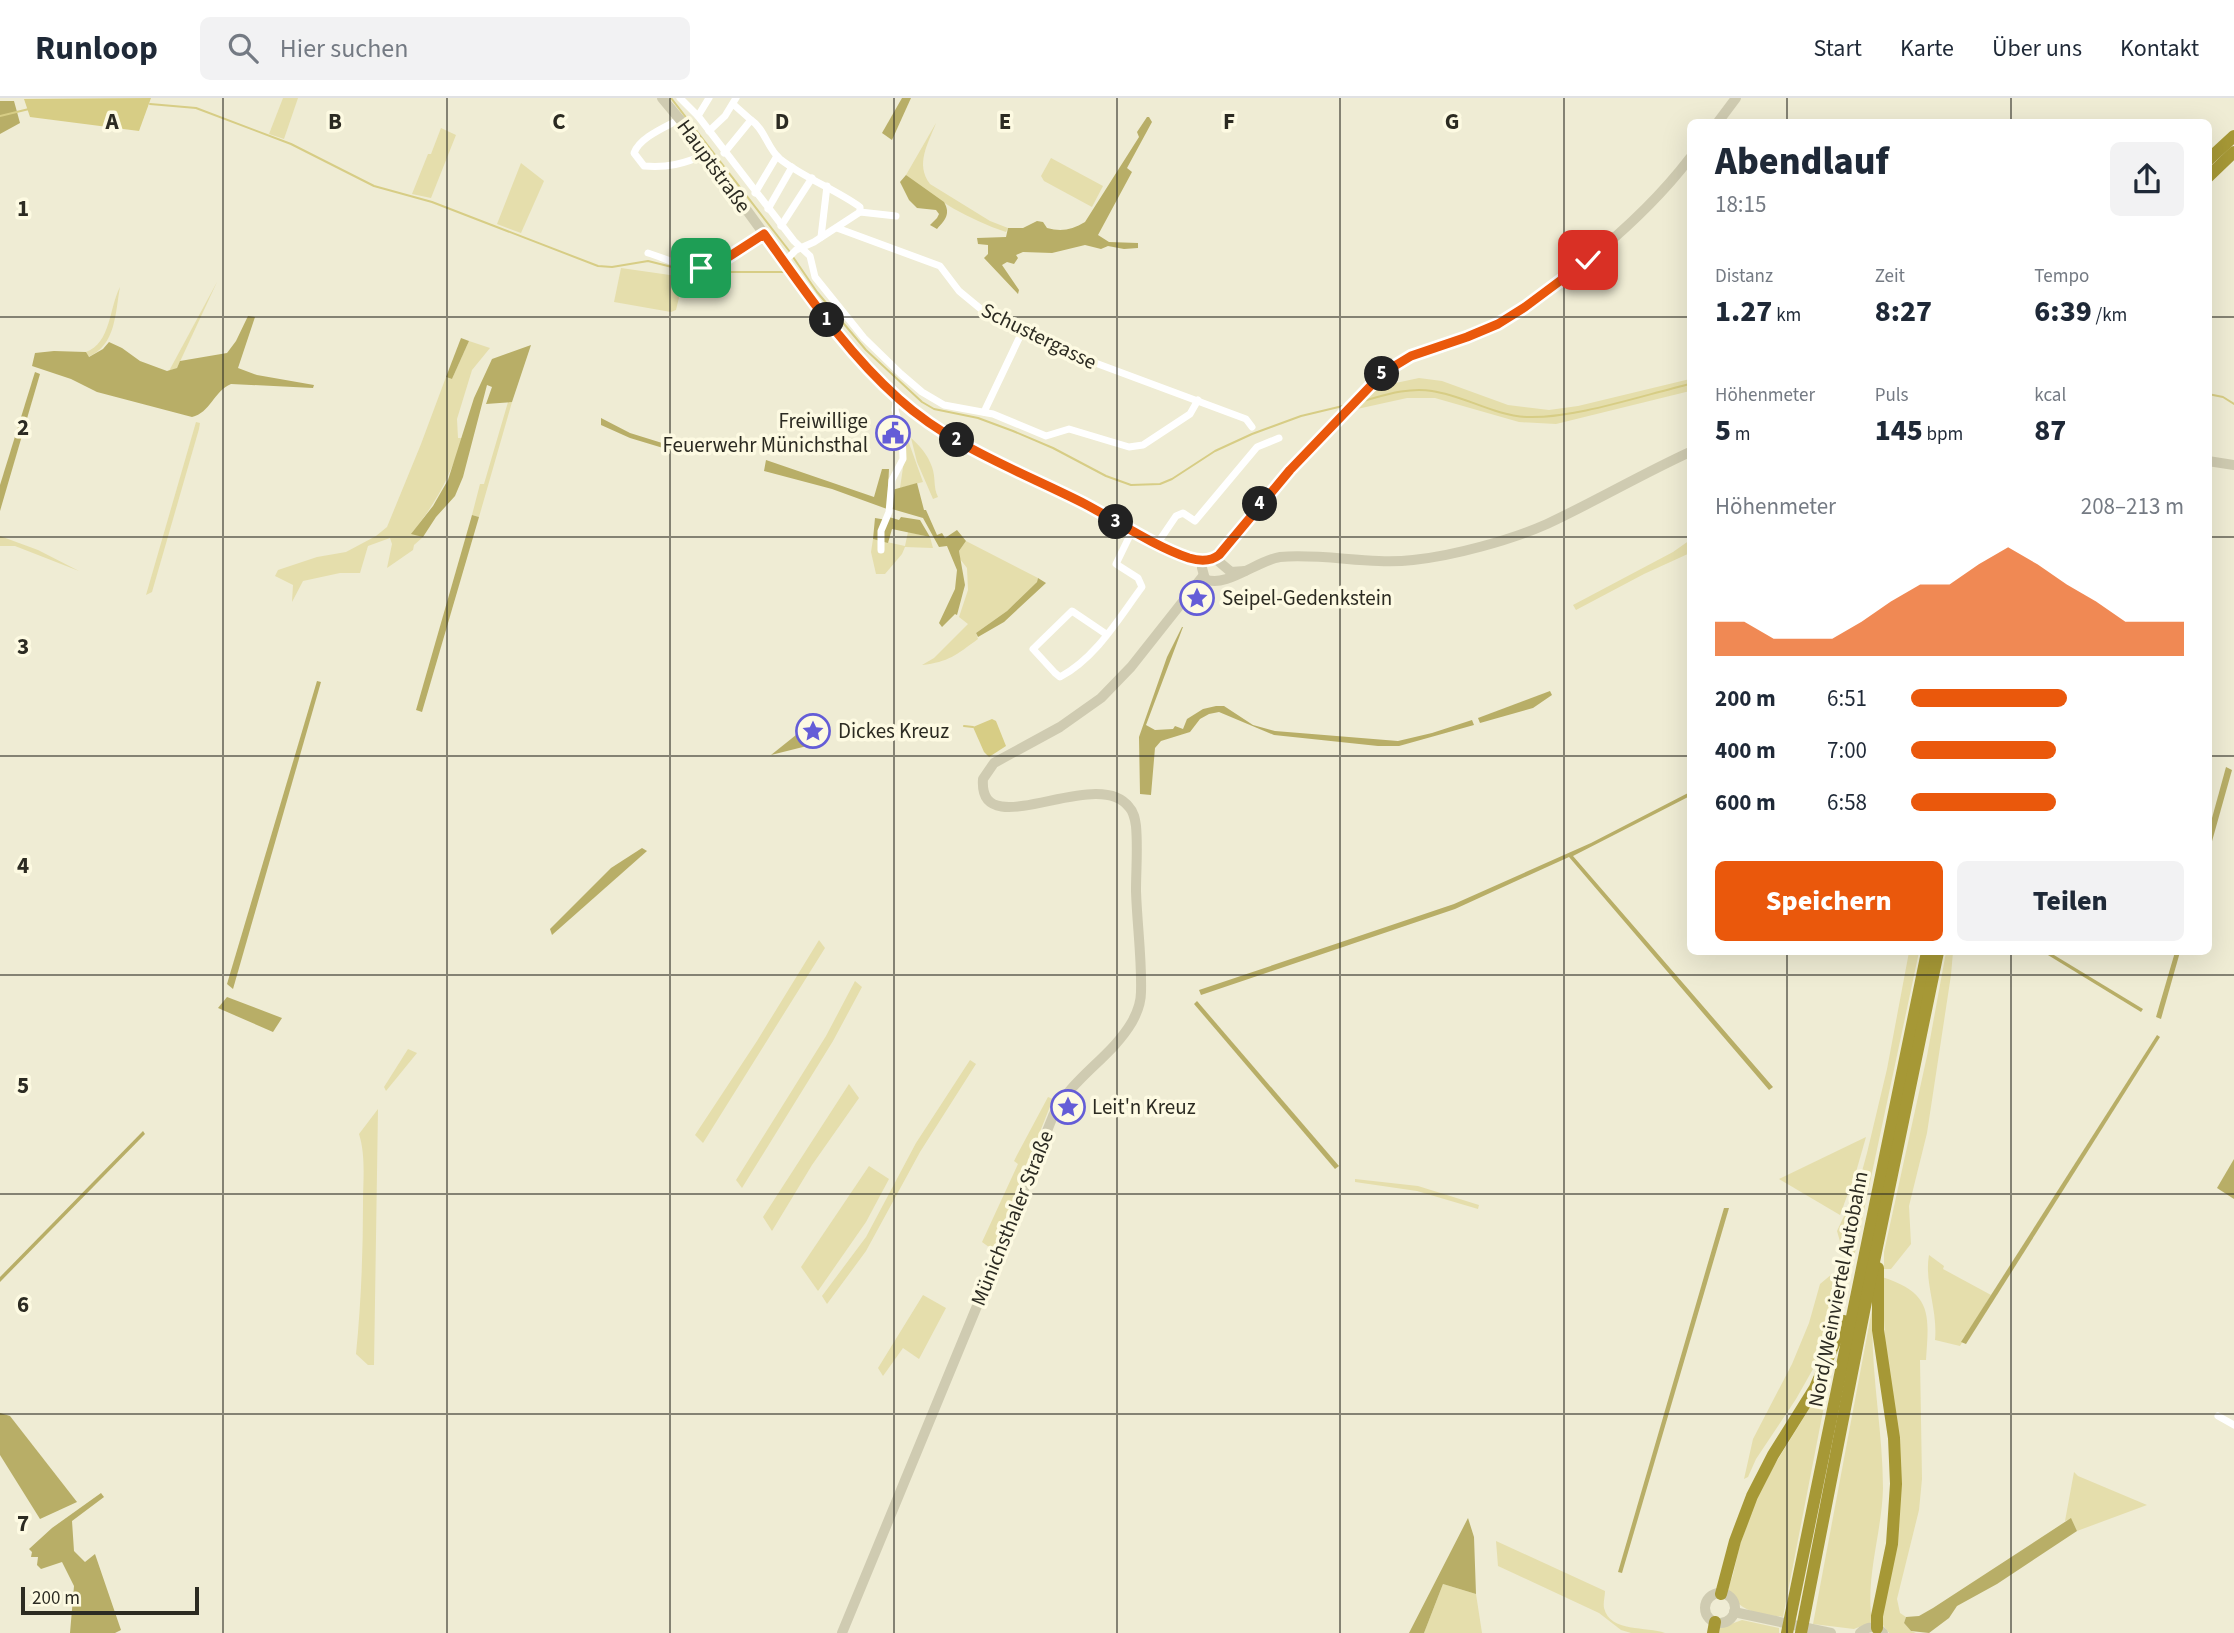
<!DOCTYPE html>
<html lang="de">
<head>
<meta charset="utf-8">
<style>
	body { margin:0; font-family:"Source Sans 3",sans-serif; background:#f2f2f3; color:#1f2937; height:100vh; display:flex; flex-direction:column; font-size:26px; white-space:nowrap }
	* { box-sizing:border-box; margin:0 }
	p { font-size:23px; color:#747a83 }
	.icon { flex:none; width:38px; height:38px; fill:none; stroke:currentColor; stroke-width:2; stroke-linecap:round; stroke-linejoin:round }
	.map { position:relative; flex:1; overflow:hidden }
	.sheet { position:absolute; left:1687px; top:21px; width:525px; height:836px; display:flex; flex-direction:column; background:#fff; border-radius:10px; box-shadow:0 7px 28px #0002 }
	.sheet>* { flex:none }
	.scale { position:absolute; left:21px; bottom:18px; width:178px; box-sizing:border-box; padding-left:7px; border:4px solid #2c2b22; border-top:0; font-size:19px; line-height:24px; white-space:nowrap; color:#2c2b22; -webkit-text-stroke:5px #fdfae2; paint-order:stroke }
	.pin { position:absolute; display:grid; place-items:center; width:60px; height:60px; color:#fff; margin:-30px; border-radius:14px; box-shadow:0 4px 10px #0006 }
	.km { position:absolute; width:35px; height:35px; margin:-18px; border-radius:50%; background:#222; color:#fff; font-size:19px; line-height:35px; text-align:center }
	.round { display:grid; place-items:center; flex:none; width:74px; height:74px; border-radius:10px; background:#f2f2f3 }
	.overview { display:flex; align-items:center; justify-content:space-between; height:119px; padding:0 28px }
	h1 { font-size:38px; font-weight:800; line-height:52px }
	.stats { display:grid; grid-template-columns:repeat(3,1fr); gap:10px; height:119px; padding:7px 28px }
	.stats div { display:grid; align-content:center }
	.stats b { font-size:30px; font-weight:800 }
	.stats small { font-size:19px; font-weight:400 }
	.stats p { font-size:19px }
	.chart { height:196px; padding:14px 28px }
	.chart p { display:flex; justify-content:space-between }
	.chart svg { width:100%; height:126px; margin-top:7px; fill:#ea580c; opacity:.7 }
	.cta { display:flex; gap:14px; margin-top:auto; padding:14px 28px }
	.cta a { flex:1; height:80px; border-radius:10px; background:#ea580c; color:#fff; font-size:28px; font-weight:800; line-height:80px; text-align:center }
	.cta a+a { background:#f2f2f3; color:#1f2937 }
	ul { padding:0 28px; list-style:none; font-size:23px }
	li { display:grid; grid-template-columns:112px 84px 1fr; align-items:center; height:52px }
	li i { height:18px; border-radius:9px; background:#ea580c }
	header { display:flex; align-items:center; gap:42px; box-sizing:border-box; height:98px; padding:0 35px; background:#fff; border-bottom:2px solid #e0e1e3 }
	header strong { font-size:33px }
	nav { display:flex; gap:38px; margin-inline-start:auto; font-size:24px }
	.search { width:490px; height:63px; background:#f2f2f3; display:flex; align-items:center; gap:18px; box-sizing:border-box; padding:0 24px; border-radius:10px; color:#747a83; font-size:26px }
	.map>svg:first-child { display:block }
</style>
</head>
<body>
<header>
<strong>Runloop</strong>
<div class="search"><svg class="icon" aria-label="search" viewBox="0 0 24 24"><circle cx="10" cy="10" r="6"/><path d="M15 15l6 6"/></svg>Hier suchen</div>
<nav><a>Start</a><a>Karte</a><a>Über uns</a><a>Kontakt</a></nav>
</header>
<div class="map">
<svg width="2234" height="1535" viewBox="0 0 2234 1535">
	<rect width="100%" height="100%" fill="#efecd4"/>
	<g fill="#e5deac">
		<path d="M283,0h15l-14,41 -15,-5z"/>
		<path d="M936,25c-8,21 -21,41 -6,61l60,37 18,7 -2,4c-36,-12 -71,-32 -100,-57z"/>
		<path d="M441,30l15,7 -25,63 -19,-4 16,-40h3z"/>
		<path d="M1051,60l52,28 -11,21 -48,-26 -3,-5z"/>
		<path d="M521,65l23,18 -23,52 -24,-9z"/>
		<path d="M621,170l63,9 -8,33 -5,2 -57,-10z"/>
		<path d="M217,184l-40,86 -8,3z"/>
		<path d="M120,189c-5,27 -4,58 -32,70l-2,-5c25,-9 23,-44 34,-65z"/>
		<path d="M469,243l21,7 -18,22 -15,49 1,19h5c-14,40 -25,62 -51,95l11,4 -9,8 -1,5 -26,18 5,-24 -2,-6 -22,8 -8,27h-20l-37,8 -11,21 1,-17 -18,-9 3,-6 39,-13 29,-5 30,-16 11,-9 34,-83 25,-67 6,2z"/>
		<path d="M1419,280l23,3 66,24 41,5 29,-4 112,-27v12l-134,33 -37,-2 -84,-24h-28l-50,11 20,-22z"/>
		<path d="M508,304h4l-33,115 -7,-2 8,-31h4z"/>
		<path d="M196,324l4,1 -1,6 -47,163 -6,3z"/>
		<path d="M905,339l4,6 14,39 -23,6 5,-34z"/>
		<path d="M911,340c9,8 17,17 21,29 4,11 1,20 6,30l-5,2 -16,-37z"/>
		<path d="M908,434l22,5 3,11 -28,-1 -3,7 -17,20h-9l-5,-22 2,-13 32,7z"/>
		<path d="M0,438l38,14 41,21 -64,-25h-15z"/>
		<path d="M1690,442v13l-46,21 -68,36 -3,-5 100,-53z"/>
		<path d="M966,443l72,37 -1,4 -30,29 -31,22 2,6c-22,16 -29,23 -56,26l12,-7 34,-34 -9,-7 9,-27 -1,-22 -7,-9 -1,-8z"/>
		<path d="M819,842l6,8 -122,195 -8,-8 62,-94z"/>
		<path d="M1909,854h10l-66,310 -12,-17 -4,-14 21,-45 9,-33 20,-84z"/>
		<path d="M1946,854h7l-2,23 -24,158 -18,73 2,38 -20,25h-7v-17l43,-196z"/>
		<path d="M855,883l7,6 -29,54 -91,147 -6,-8 90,-144z"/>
		<path d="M408,951l9,4 -31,38 -2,-4z"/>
		<path d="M970,962l6,4 -56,88 -54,99 -39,53 -5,-8 44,-59 50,-94z"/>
		<path d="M849,986l10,14 -47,67 -40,66 -9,-14z"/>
		<path d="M1048,999l5,2 -60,151 -11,-8 36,-78 -4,-3 3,-6z"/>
		<path d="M378,1011l-4,256h-6l-12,-11c5,-50 7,-100 7,-150 0,-23 3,-48 -4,-70z"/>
		<path d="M1866,1039l-10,35 -16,43 -61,-36z"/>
		<path d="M869,1068l20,13 -23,43 -48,69 -17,-24z"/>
		<path d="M1355,1081l63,7 61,19 -1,4 -61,-18 -62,-9z"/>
		<path d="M1929,1157l15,11 -1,3 48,26 -31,51 -25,-6c3,-31 -11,-57 -6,-85z"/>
		<path d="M1841,1173h10l-2,11 -8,8 -28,79 -17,30 -40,60 -8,18 -4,2 9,-40 39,-75 17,-41 11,-39 12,-10z"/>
		<path d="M1882,1179c51,16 47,38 44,83h-6l2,119 -3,31 -22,89 3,14 6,4 -2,6 7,8 5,2h-27l-6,-8 -1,-5 13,-71z"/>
		<path d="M923,1197l23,13 -27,51 -16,-11 -20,28 -5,-8z"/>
		<path d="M1873,1206c-4,62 10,123 10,184 -1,45 -18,89 -11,134l-18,7 -41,-5z"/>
		<path d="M1833,1262l-50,257c-12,-2 -29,-3 -40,-10 -7,-4 -8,-12 -16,-16l6,-16 6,-27 15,-44 21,-40 39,-63 16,-29z"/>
		<path d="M2074,1374l4,4 69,29 -70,26 -6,-12 -6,2z"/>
		<path d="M1496,1443l109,50c0,5 -2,12 -1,17 6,25 43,18 61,25h-34l-10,-3 -22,-17 -101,-47z"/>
		<path d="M1443,1486l33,10 6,39h-58z"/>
		<path d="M1742,1522l37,8v5h-60l1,-5z"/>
	</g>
	<g fill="#b8ae67">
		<path d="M902,0h9l-19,42 -10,-7z"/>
		<path d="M0,3h14l6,22 -20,11z"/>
		<path d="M1147,19h2l3,5 -25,46 5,4 -34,63 11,7 29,1v5l-14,1 -16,-3 -7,3 -16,-4 -33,8 -29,-1 -7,3 2,3 -4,6 -7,-2 -5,3 17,25 -1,4 -34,-36 4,-4v-9l-10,-1 -1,-6 29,-1 2,-9h15l14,-7 6,1 4,6c14,4 25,2 38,-6l54,-85 -2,-5z"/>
		<path d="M906,77l38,27c7,12 1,18 -7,27l-7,-4 7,-7 2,-4 -3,-4 -19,-2 -8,-8 -9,-18z"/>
		<path d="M248,218l7,1 -17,51 19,7 57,10 -1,3 -82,-4c-17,7 -21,29 -39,33l-95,-25 -26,-13 -39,-13 3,-13 19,-2 32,1 3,5 14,-8 6,-7 13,6 18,13 27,10 10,-3 3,-7 47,-8 9,-12z"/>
		<path d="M461,240l8,3 -17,38 -6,-2z"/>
		<path d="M531,247l-19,57 -26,2 6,-17 -5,-2 -24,92 -8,19 -19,21 -13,20 -12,-3 22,-28 15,-26 26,-82 18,-39z"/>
		<path d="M35,274l5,2 -40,137v-26z"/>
		<path d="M601,320l29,15 45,14 -2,4 -43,-13 -29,-13z"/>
		<path d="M766,362l108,37 8,-28h7l-2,40 -55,-20 -68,-18z"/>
		<path d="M917,385l7,27h2l11,25 5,-2 3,5 12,-8 9,11 -7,10 6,34 -8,30 -2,-1 -13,13 -3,-4 16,-34 2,-19 -10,-24 -8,1 -16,-29 -31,-9v-19z"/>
		<path d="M472,417l7,2 -57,195 -6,-2z"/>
		<path d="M889,419l10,3 2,-3 19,3 10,17 -38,-8 -4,14 -15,-4 2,-21 12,2z"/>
		<path d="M1038,480l8,5 -42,39 -26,15 -2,-4 31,-22 30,-29z"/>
		<path d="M1182,529h1l-37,98 9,5 18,-1 2,-3 8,3 4,-10 16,-10 13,-3h8l29,19 22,6 123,10 34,-8 40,-13 2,5 -75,21h-21l-104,-11 -55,-23 -10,2 -9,5 -10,13 -29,9 -6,7 -4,47 -11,-1 -1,-57 28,-80z"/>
		<path d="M317,583l4,1 -88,307 -6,-5z"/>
		<path d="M1550,593l2,4 -19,13 -53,15 -2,-5z"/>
		<path d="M821,617l1,14 -3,14 -48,12z"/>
		<path d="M2226,669l6,3 -23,82v-23z"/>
		<path d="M1690,694v4l-117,60 200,231 -4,3 -200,-233 -114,52 -254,86 -2,-5 255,-86 137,-61z"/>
		<path d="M642,750l5,3 -95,84 -2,-6 61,-61z"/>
		<path d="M2043,854h6l94,57 -2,3z"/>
		<path d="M2175,854h5l-19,67 -5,-2z"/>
		<path d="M227,899l55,21 -9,14 -55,-24z"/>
		<path d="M1197,903l142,165 -4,3 -141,-165z"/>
		<path d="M2157,937l3,2 -194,307 -5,-2z"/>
		<path d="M143,1033l2,3 -145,148v-5z"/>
		<path d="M2234,1061v40l-17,-11z"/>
		<path d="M1724,1110h5l-107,365 -4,-1z"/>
		<path d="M0,1315l10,3 67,86 -37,17 -40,-64z"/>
		<path d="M101,1395l3,4 -32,24 2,30 11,11 10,-8 26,76 -6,3h-45l4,-47 -12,-24 -21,7 -4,-4 1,-8h-7l1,-5 -3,-3 23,-21z"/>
		<path d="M1468,1420l6,19 2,57 -33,-10 -19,49h-15z"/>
		<path d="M2071,1420l6,13 -80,53 -40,22 -8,12 -20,15 -18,-2 -7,-8 2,-6 13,-1 14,-8z"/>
	</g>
	<g fill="#d7cd85">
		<path d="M151,0l-12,33 -109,-14 -6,-18z"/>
		<path d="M992,621l4,2 10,25 -17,11 -5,-5 -11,-25z"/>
	</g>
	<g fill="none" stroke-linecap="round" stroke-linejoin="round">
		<g stroke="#d7cd85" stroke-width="2">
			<path d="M671,0l119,154"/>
			<path d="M150,6l46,4 95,36 83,42 58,16 166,64 14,1 36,-6 44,11h95"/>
			<path d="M0,18l29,-7"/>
			<path d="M793,159l24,35 49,58 56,52 12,7 44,9 35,13 40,17 53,28 25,9 29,-1 12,-5 43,-28 37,-17 49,-18 46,-11"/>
			<path d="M2208,296l15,3 11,7"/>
			<path d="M1363,303c22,-6 46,-14 69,-10 33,5 61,24 94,26 48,2 117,-22 164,-33"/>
			<path d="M964,628l9,1"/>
		</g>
		<g stroke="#fff" stroke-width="7">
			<path d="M680,0l18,18 96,125 16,15 5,21 49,61 37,36 21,18 22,13 49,9 53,22 23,-7 60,18 14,-2 47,-31 8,-14"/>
			<path d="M733,6l18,16"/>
			<path d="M698,18l11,-18"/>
			<path d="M680,21c-14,8 -40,18 -46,34l10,13c23,2 40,-2 62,-12"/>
			<path d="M709,33l16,-15 11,-18"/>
			<path d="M724,55l27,-33c14,9 16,28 29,39 24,19 55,30 80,48v5"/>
			<path d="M755,95l22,-37"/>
			<path d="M768,111l24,-42"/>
			<path d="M860,114l36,4"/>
			<path d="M781,128l31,-48"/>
			<path d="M837,130l103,38 19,25 23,19 100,48 164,61 6,8"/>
			<path d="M821,139l6,-51"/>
			<path d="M648,155c17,5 41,18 59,15 17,-2 42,-24 57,-34"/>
			<path d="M784,164l12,-12 18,-8 46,-30"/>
			<path d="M984,314l39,-82"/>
			<path d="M1157,446l19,-28 7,-3 12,8 62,-74 22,-9"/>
			<path d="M881,452v-19l8,-19 3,-32 11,-21 -1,-27 -7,-22 1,-7 3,-4"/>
			<path d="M1106,536l-34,-23 -39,38 22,24 5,4c36,-19 59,-59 82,-90l-4,-9 -22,-14 16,-33"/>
			<path d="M2218,1318l16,9"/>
		</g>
		<g stroke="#cfcbb1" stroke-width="10">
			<path d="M662,0l25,30 144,198 40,45 38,37 74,47 102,49 54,31 52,24 26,1 14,12 14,-1"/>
			<path d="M1718,24l18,-24"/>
			<path d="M2208,363l26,4"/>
			<path d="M1213,461l77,-89 93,-97c34,-25 76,-29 113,-48 19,-10 36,-23 54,-36 52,-38 101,-80 140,-131"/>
			<path d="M1202,470l3,11c20,10 53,-19 75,-22 44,-4 89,8 133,3 40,-4 98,-20 134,-36 49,-23 95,-50 143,-72"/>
			<circle cx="1720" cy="1510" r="15"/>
			<path d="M1734,1514l97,21"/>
			<path d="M842,1535l135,-327 76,-190c18,-38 58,-58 79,-94 5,-9 9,-19 9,-30 1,-34 -4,-68 -5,-101 0,-22 2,-43 0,-65 -1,-7 -2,-14 -7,-19 -32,-43 -151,40 -146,-28l11,-16 66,-36 41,-29 30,-31 72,-91"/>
			<path d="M1860,1535c7,-7 16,-8 23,0"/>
		</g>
		<g stroke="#a69836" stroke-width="12">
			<path d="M2208,62l26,-24"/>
			<path d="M2208,79l26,-25"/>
			<path d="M1721,1496l14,-53 17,-45 21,-41 42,-67 29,-67"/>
			<path d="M1877,1530v-12l15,-72 4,-60 -2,-46 -16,-108v-62"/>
			<path d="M1713,1535l2,-11"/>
			<path d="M1787,1535l140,-681"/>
			<path d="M1801,1535l68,-347 69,-334"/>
		</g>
	</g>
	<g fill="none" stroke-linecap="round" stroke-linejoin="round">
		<g stroke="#fff" stroke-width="14">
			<path id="route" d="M701,170l15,-3 48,-31c42,58 82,118 135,165 53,48 123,73 186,105 34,18 67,41 104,54 10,3 21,4 30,-3l71,-85 93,-97 28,-17 56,-19 31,-13 27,-17 63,-47"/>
		</g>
		<use href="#route" stroke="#ea580c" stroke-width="9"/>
	</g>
	<path fill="none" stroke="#2c2b22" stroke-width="2" stroke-opacity="0.55" d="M223,0v1535M447,0v1535M670,0v1535M894,0v1535M1117,0v1535M1340,0v1535M1564,0v1535M1787,0v24M2011,0v24M0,219h1690M2208,219h26M0,439h1690M2208,439h26M0,658h1690M2208,658h26M1787,854v681M2011,854v681M0,877h2234M0,1096h2234M0,1316h2234"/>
	<defs>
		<g id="civic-ring" transform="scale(1.75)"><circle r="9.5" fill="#fdfae2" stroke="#645dd7" stroke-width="1.5"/><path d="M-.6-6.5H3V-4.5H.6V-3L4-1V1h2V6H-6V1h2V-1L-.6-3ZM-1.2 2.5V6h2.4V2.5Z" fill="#645dd7"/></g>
		<g id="sight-ring" transform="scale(1.75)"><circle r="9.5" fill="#fdfae2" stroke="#645dd7" stroke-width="1.5"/><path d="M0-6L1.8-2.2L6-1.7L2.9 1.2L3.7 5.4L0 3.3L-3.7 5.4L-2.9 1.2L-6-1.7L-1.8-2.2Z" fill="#645dd7"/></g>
	</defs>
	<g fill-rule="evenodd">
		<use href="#civic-ring" x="893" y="335"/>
		<use href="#sight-ring" x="1197" y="500"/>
		<use href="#sight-ring" x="813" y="633"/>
		<use href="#sight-ring" x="1068" y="1009"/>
	</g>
	<g text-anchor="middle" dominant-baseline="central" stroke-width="7" stroke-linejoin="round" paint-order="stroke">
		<g font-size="21" fill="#2c2b22" stroke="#fdfae2">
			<text transform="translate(714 68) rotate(54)">Hauptstraße</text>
			<text transform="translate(1039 238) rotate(26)">Schustergasse</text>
			<text transform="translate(1012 1120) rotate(-68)">Münichsthaler Straße</text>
			<text transform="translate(1838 1191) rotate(-79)">Nord/Weinviertel Autobahn</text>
		</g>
		<g font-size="21" fill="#2c2b22" stroke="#fdfae2" text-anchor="start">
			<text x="868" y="323" text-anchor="end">Freiwillige<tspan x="868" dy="24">Feuerwehr Münichsthal</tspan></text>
			<text x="1222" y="500">Seipel-Gedenkstein</text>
			<text x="838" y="633">Dickes Kreuz</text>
			<text x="1092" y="1009">Leit'n Kreuz</text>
		</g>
	</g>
	<g font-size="23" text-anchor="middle" font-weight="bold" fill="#2c2b22" stroke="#fdfae2" stroke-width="7" stroke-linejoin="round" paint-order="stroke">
		<text x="112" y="31">A</text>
		<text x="335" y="31">B</text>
		<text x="559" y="31">C</text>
		<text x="782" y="31">D</text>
		<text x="1005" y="31">E</text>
		<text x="1229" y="31">F</text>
		<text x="1452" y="31">G</text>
		<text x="23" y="118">1</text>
		<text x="23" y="337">2</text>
		<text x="23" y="556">3</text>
		<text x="23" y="775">4</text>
		<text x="23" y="995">5</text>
		<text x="23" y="1214">6</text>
		<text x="23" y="1433">7</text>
	</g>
</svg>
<div class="scale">200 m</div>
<div class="pin" style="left:701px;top:170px;background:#1e9e55"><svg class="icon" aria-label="arrive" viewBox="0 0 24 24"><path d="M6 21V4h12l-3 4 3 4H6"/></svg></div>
<div class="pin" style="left:1588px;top:162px;background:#d93025"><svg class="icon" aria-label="check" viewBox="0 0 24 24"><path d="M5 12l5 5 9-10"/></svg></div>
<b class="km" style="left:827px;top:222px">1</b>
<b class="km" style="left:957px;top:342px">2</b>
<b class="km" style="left:1116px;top:424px">3</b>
<b class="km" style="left:1260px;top:406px">4</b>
<b class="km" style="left:1382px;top:276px">5</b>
<section class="sheet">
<div class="overview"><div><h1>Abendlauf</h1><p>18:15</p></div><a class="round"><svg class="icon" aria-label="share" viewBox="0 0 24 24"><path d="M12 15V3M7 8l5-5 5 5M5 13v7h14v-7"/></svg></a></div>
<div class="stats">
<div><p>Distanz</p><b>1.27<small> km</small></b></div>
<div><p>Zeit</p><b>8:27</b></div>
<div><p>Tempo</p><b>6:39<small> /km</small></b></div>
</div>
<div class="stats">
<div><p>Höhenmeter</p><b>5<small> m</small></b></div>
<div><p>Puls</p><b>145<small> bpm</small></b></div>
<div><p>kcal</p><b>87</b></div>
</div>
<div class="chart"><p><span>Höhenmeter</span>208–213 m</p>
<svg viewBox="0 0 160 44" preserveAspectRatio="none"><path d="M0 44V32L10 32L20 38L30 38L40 38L50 32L60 25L70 19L80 19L90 12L100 6L110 12L120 19L130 25L140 32L150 32L160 32V44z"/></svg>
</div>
<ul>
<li><b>200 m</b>6:51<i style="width:57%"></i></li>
<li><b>400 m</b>7:00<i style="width:53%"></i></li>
<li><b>600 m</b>6:58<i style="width:53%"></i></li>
</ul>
<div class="cta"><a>Speichern</a><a>Teilen</a></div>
</section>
</div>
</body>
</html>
